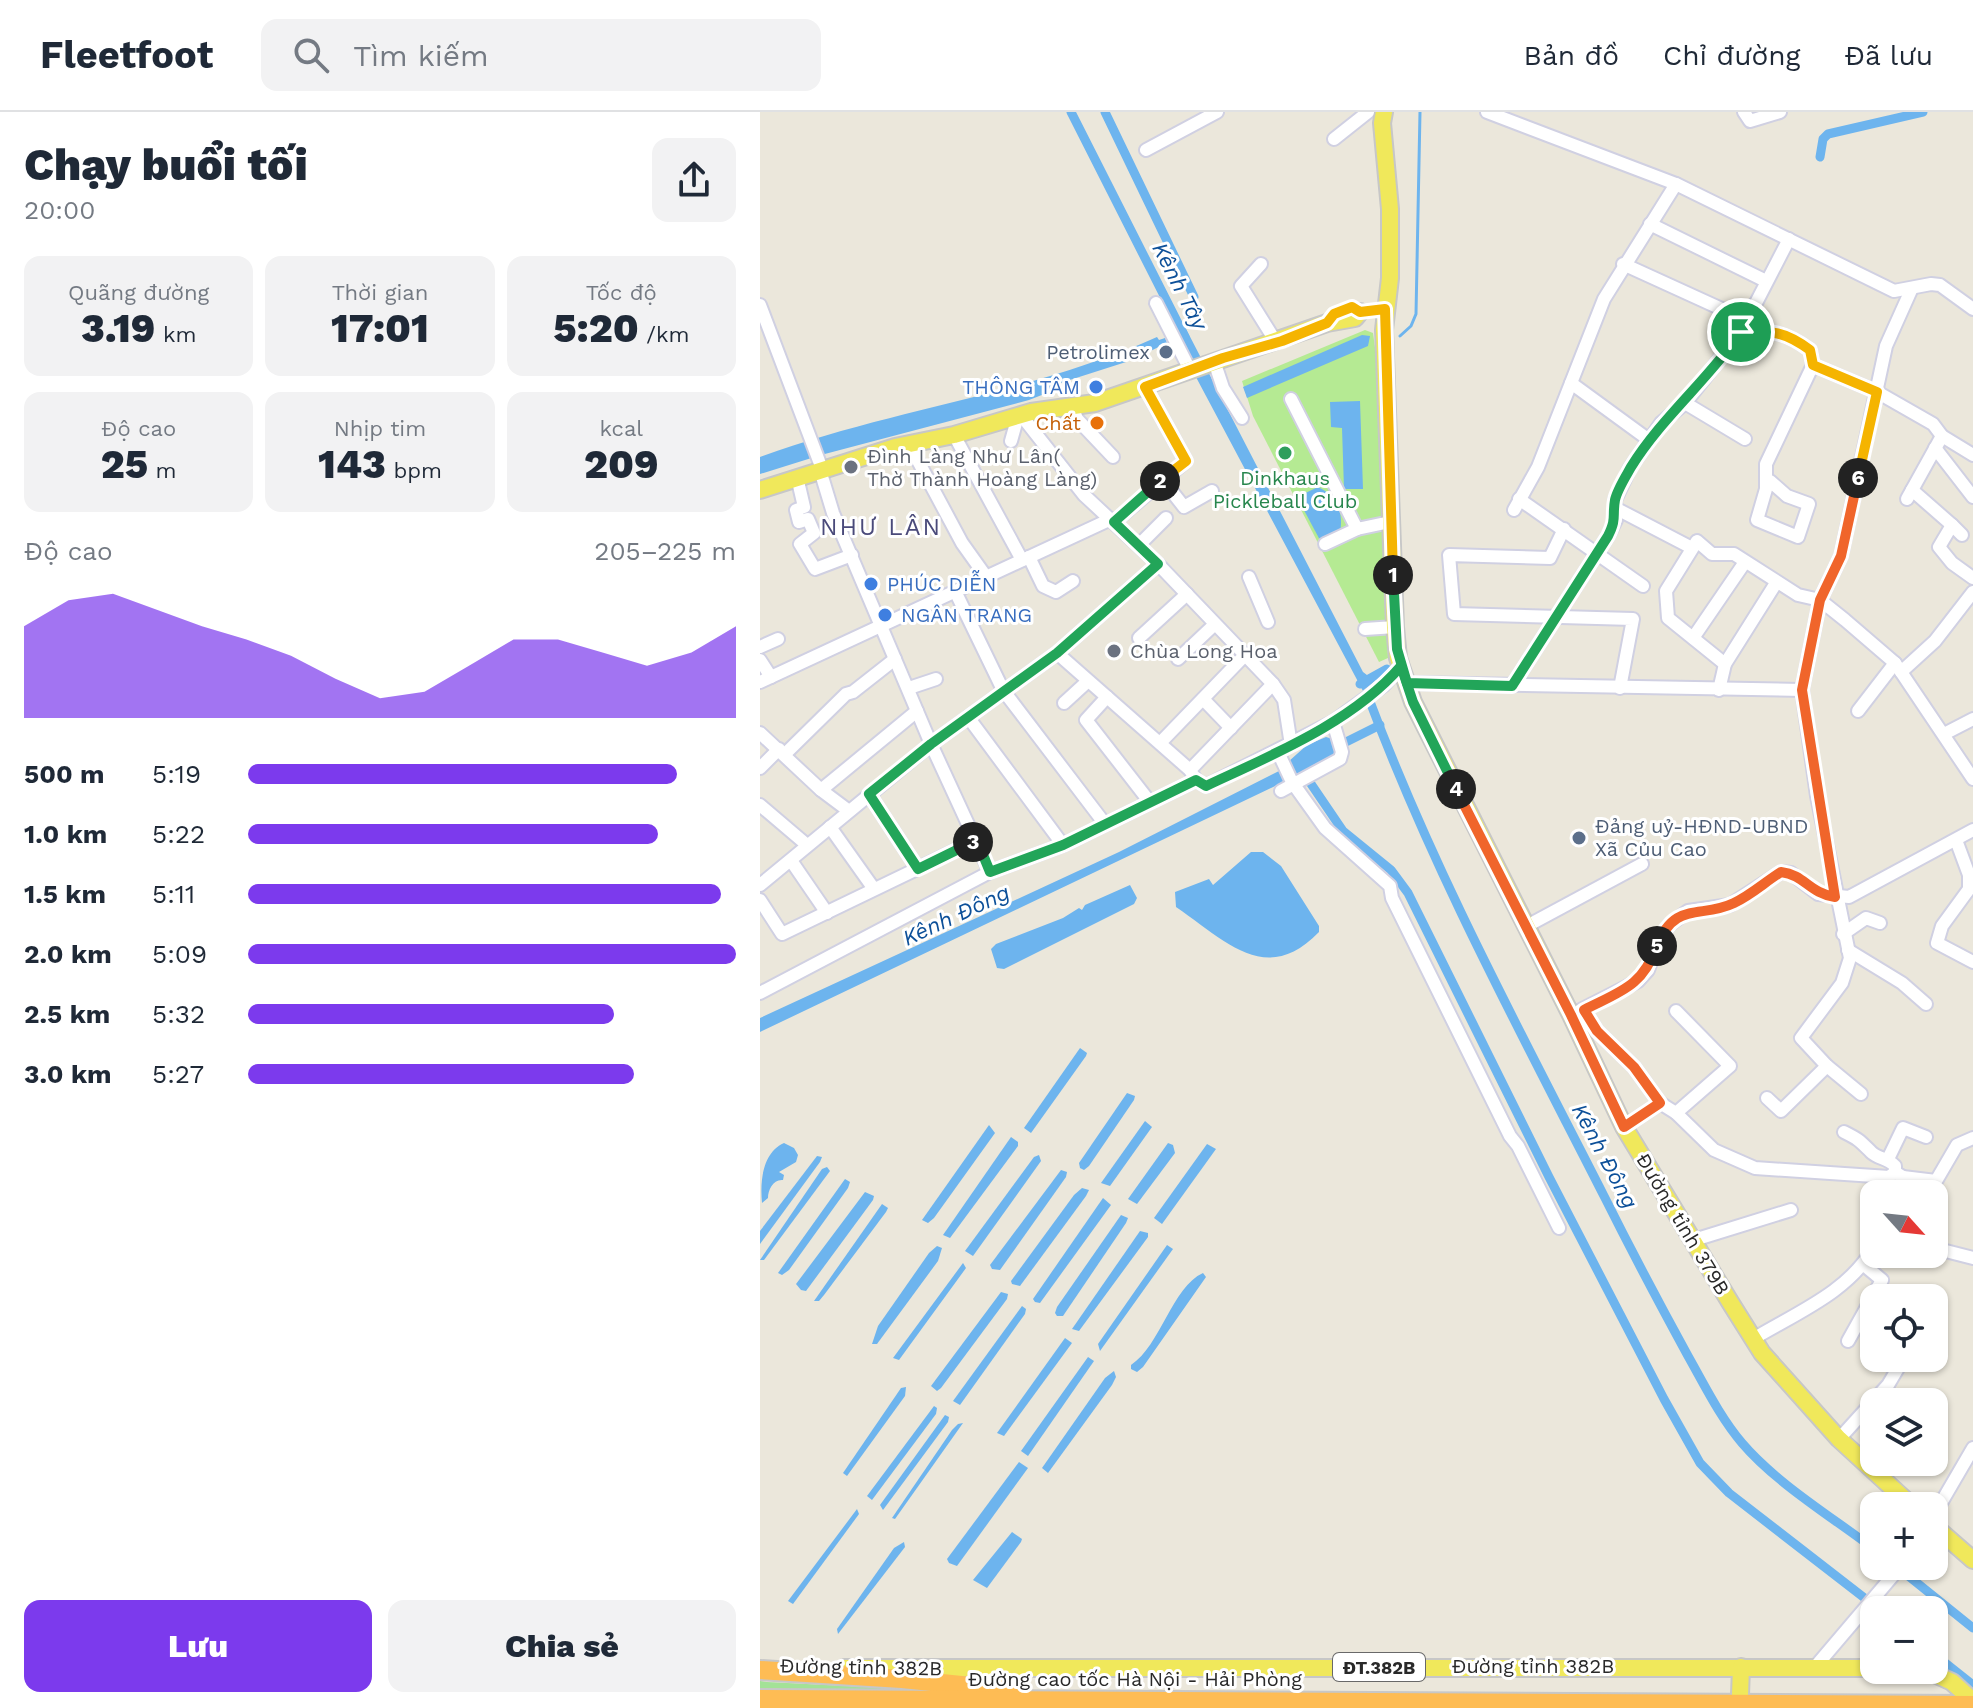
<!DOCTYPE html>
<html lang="vi">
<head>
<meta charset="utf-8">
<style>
	body { margin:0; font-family:"Work Sans",sans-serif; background:#f2f2f3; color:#1f2937; height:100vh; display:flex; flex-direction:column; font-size:30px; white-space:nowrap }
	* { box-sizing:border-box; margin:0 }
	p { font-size:26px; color:#747a83 }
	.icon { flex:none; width:44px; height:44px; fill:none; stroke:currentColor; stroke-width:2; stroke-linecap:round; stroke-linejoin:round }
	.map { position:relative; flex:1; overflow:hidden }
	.drawer { display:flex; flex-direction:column; background:#fff; width:760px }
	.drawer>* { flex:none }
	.needle { width:52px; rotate:117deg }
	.buttons { position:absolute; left:1100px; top:1068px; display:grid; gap:16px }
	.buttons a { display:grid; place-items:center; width:88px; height:88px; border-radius:16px; background:#fff; box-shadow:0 2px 6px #0004; font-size:40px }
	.pin { position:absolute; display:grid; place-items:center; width:68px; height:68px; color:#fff; margin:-34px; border:4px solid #fff; border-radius:50%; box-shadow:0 2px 8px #0007 }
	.km { position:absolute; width:40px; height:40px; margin:-20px; border-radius:50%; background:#222; color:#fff; font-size:22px; line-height:40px; text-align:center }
	.round { display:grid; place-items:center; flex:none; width:84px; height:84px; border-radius:16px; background:#f2f2f3 }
	.head { display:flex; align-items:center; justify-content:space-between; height:136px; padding:0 24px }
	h1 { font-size:44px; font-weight:800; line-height:60px }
	.stats { display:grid; grid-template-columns:repeat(3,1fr); gap:12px; height:136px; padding:8px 24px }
	.stats div { display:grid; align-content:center; border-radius:16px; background:#f2f2f3; text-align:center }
	.stats b { font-size:40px; font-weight:800 }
	.stats small { font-size:22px; font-weight:400 }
	.stats p { font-size:22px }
	.chart { height:224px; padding:16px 24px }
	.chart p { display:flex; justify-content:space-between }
	.chart svg { width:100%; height:144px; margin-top:8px; fill:#7c3aed; opacity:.7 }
	.primary-button { display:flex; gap:16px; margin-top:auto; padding:16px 24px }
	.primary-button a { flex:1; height:92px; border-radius:16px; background:#7c3aed; color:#fff; font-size:32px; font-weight:800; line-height:92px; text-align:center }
	.primary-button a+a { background:#f2f2f3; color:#1f2937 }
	ul { padding:0 24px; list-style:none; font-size:26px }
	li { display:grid; grid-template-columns:128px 96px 1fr; align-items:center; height:60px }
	li i { height:20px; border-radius:10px; background:#7c3aed }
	header { display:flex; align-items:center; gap:48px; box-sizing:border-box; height:112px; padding:0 40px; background:#fff; border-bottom:2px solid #e0e1e3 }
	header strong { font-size:38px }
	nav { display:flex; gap:44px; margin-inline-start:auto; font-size:28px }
	.search { width:560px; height:72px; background:#f2f2f3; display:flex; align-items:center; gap:20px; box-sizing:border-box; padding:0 28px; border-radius:16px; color:#747a83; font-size:30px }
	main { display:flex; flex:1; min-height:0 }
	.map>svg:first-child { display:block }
</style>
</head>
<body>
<header>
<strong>Fleetfoot</strong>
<div class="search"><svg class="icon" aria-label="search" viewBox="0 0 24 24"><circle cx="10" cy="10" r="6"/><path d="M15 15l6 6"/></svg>Tìm kiếm</div>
<nav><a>Bản đồ</a><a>Chỉ đường</a><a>Đã lưu</a></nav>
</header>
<main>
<section class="drawer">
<div class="head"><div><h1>Chạy buổi tối</h1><p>20:00</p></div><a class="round"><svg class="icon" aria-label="share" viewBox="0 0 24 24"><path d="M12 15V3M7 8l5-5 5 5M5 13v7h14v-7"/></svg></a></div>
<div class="stats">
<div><p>Quãng đường</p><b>3.19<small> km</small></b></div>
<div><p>Thời gian</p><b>17:01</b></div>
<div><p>Tốc độ</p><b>5:20<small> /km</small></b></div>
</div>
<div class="stats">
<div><p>Độ cao</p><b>25<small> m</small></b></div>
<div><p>Nhịp tim</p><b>143<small> bpm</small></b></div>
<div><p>kcal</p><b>209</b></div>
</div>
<div class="chart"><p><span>Độ cao</span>205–225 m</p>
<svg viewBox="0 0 160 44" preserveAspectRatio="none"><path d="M0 44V16L10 8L20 6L30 11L40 16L50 20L60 25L70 32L80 38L90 36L100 28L110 20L120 20L130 24L140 28L150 24L160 16V44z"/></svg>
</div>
<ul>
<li><b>500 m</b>5:19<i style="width:88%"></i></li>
<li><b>1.0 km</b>5:22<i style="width:84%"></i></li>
<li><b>1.5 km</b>5:11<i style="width:97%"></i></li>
<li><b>2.0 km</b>5:09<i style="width:100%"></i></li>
<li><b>2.5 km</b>5:32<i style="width:75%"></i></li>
<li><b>3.0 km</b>5:27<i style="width:79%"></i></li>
</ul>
<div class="primary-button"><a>Lưu</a><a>Chia sẻ</a></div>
</section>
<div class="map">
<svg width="1213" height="1596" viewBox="0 0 1213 1596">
	<rect width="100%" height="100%" fill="#ebe7db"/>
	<path fill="#a3e297" d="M0,1569l7,1 159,8 -6,8 -160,-1z"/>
	<path fill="#b5ea93" d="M605,218l8,3 4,29 11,296 -9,4 -126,-246 -11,-35z"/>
	<g fill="#6db4ee">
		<path d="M424,213l179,347 12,9 -12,10 -174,-327 -16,-33z"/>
		<path d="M602,223l8,1 -2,10 -121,52 -4,-11z"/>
		<path d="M397,225l2,3 6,-2 2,5 -29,14 -2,-3 -11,4 1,4 -75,24 1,5 -23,9 -208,55 -61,19v-17c130,-48 270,-63 397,-120z"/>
		<path d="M600,289l3,88h-19l-2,-61 -11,-1 -1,-25z"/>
		<path d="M558,375c18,8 26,25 22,45l-19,10 -24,-45z"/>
		<path d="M566,625l7,2 8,12 -47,26 -534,255v-14l359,-166 170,-86 -1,-4 19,-17z"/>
		<path d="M491,740h12l18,14 38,60v6c-53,55 -93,9 -143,-25l-1,-15 34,-13 4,6z"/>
		<path d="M370,773l7,13 -3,6 -130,65 -7,-1 -6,-19 5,-5 67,-26 16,-10 3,2 3,-5z"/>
		<path d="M320,936l7,5 -1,3 -55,77 -7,-5z"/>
		<path d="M367,981l8,3 -1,4 -45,66 -5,4 -4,-2 -1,-5z"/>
		<path d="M385,1009l7,6 -42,59 -9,-3z"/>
		<path d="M229,1013l6,8 -61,85 -6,5 -6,-3z"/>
		<path d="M251,1025l7,5v4l-68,92 -7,-3z"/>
		<path d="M24,1031l10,5 4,7 -2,7 -17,10 5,3 -1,5c-10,-1 -15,10 -15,18l-6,5c-2,-21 0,-50 22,-60z"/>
		<path d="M408,1031l5,2 2,8 -38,51 -9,-5z"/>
		<path d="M447,1032l9,5 -54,75 -8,-6z"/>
		<path d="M279,1043l2,6 -68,95 -8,-5 69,-94z"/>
		<path d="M57,1044l5,1 -2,5 -60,82v-13z"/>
		<path d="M67,1055l3,4 -66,89h-4l62,-91z"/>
		<path d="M301,1058l6,2 -1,5 -66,93 -8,-1 -2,-4z"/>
		<path d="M85,1067l5,3 -2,6 -59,82 -7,5 -4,-2z"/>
		<path d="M322,1076l7,2 -3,6 -66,90 -8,-2 -1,-3 63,-86z"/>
		<path d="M105,1080l9,4 -1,4 -67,91 -5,-1 -5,-6z"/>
		<path d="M343,1086l8,7 -71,98 -5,-1 -2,-3z"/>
		<path d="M122,1092l6,4 -2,4 -62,83 -5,6h-5z"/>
		<path d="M361,1103l7,3 -2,5 -63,93h-6l-2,-3 2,-6z"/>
		<path d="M380,1119l8,2v4l-69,94 -7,-2z"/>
		<path d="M407,1133l6,4 -73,102 -2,-7z"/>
		<path d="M177,1134l5,2 -4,13 -61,83h-5l6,-18 51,-73z"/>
		<path d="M203,1151l3,5 -67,92 -6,-2z"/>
		<path d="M443,1161l3,4 -63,90 -6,5 -6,-3v-4c30,-20 41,-78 72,-92z"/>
		<path d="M241,1180l7,2 -1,5 -66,89 -4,3 -6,-5z"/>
		<path d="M262,1194l4,3 -1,5 -65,91 -7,-4z"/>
		<path d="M305,1226l7,5 -68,93 -7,-3z"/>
		<path d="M328,1245l6,4 -66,95 -7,-5z"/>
		<path d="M354,1259l2,6 -4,8 -64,88 -6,-5 63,-90z"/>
		<path d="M146,1275l-1,9 -58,80 -4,-3 58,-85z"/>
		<path d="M174,1294l3,2 -1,6 -64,86 -5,-4z"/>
		<path d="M185,1303l4,2 -1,5 -65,88 -3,-5z"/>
		<path d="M203,1311l-68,96 -3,-1 60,-88 6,-6z"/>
		<path d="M259,1350l9,6 -71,98 -8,-3 -2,-4z"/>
		<path d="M97,1397l2,5 -66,90 -5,-3z"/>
		<path d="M252,1420l10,7 -1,3 -34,46 -14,-8z"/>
		<path d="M144,1430l1,5 -67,87 -1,-5 57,-81z"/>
	</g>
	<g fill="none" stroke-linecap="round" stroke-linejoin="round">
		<path stroke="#6db4ee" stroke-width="3" d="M640,224l11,-10 5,-12 4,-202"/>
		<g stroke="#6db4ee" stroke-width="9">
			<path d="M311,0l114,225"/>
			<path d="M345,0l89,185"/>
			<path d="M1060,45l3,-18 5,-5 95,-22"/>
			<path d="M600,572l27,-15 2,4"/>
			<path d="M609,587c64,171 152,334 235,497 27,54 55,107 84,160 17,30 32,61 54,87 34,40 90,74 132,106"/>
			<path d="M576,635l44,-22"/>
			<path d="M547,666l36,53 48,39 17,23 141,284 115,222 36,64 29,30 151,117"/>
			<path d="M1136,1454l77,62"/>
			<path d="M1174,1542l39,31"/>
		</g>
		<g stroke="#d0d0e2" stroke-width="16">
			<g id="minor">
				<path d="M727,0l189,72 218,107 37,-7 9,1 33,24"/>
				<path d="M984,0l6,9 30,-9"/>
				<path d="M574,27l34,-27"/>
				<path d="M386,38l71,-38"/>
				<path d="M890,112l116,57"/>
				<path d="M501,152l-20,22 35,56"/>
				<path d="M863,152l125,57"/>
				<path d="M396,191l34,67"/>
				<path d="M0,193l62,164"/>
				<path d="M981,220c32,-1 43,-1 69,18l3,15 64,27 56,32 9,12 31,19"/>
				<path d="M456,255l7,21 19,30"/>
				<path d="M811,271l78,57"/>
				<path d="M531,287l66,130 33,-7"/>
				<path d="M925,291l60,36"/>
				<path d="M312,294l5,13 36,38"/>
				<path d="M194,323l68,125"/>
				<path d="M251,329l7,-25"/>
				<path d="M149,332l53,99 25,35"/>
				<path d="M1175,336l38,49"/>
				<path d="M60,358l13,43 98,231 59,128"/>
				<path d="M37,365l7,30 -8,3 3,12 9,-3 6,14 -14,11 15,25 37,-14"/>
				<path d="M402,367l22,28 28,-16"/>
				<path d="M1010,369l17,15 22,8 -11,33 -41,-17 9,-31v-25l47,-99"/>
				<path d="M1152,378l40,35"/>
				<path d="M759,387l124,87"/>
				<path d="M1147,387l35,-63"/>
				<path d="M855,396l77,40"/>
				<path d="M754,398l24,-43 66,-168 72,-115"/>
				<path d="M354,410l72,-61 -41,-74"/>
				<path d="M804,417l-14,29 -101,-3 5,59 179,5 -13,69"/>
				<path d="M1202,423l-10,-10 -13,22 13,16 21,15"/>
				<path d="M565,432l32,-15"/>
				<path d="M379,433l27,-27"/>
				<path d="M269,445l14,29 13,6 17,-11"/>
				<path d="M398,452l115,120 11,16 7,45"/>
				<path d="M489,465l19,45"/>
				<path d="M196,481l47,97 102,134"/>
				<path d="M605,517l30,-2"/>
				<path d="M379,526l48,-44"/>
				<path d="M933,526l52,-76"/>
				<path d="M0,535l18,-8"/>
				<path d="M297,541l133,117"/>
				<path d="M418,547l37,-35"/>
				<path d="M0,548l11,17"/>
				<path d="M965,552l-57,-46 -2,-27 31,-50 15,13h22l64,41 22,5 25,20 50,43 78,116"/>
				<path d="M1141,560l34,-31 38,-49"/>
				<path d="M0,570l351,-163"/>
				<path d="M647,571l395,7"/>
				<path d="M752,574l96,-150 8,-16 -1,-20 15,-32 31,-45 24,-20 56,-71 48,-93"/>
				<path d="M149,576l27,-9"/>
				<path d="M959,578l6,-26 51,-81"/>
				<path d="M347,585l-21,23 63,81"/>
				<path d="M443,587l28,29"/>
				<path d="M304,591l24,-22"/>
				<path d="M1098,599l37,-48"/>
				<path d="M208,605l95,128"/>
				<path d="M0,621l61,57 28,21"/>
				<path d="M1184,622l29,-15"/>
				<path d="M401,630l85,-88"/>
				<path d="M518,640l14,30 33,46 65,58 2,12 118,238 8,10 41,82"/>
				<path d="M25,642l61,-60 7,-2 42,-33"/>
				<path d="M0,656l19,-19"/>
				<path d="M436,668l10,6 127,-64 51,-37 17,-19"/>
				<path d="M61,678l96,-79"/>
				<path d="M521,679l59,-32 2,-7 -9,-30"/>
				<path d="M109,682l49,75"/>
				<path d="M0,693l47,40"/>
				<path d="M70,715l44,62"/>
				<path d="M1196,728l13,35v14l-27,37 -5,17 36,19"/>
				<path d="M32,750l35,51"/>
				<path d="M0,773l171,-141 126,-91 101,-89 -74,-69 -63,-80"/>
				<path d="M0,788l22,34 195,-94"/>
				<path d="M765,815l117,-63"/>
				<path d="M1083,822l23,-16 14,5"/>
				<path d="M1088,838l54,33 24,21"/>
				<path d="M0,881l230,-121 73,-27 133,-65 -6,-10 83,-86"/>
				<path d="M824,898l13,21 37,36 26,36"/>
				<path d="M811,903l67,-34 10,-11 11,-29 10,-16 19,-14 42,-6 51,-33 10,1 27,21 31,3 124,-67"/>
				<path d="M1067,954l34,28"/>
				<path d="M1007,986l14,13 46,-45 -26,-28 41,-55 8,-25 -33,-162 -15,-106 18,-90 21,-44 45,-210 26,-58"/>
				<path d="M916,1001l38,37 41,18 134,9 6,-5 8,5"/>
				<path d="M864,1015l36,-24 16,10 54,-47 -54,-55"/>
				<path d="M1084,1020c16,8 16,9 27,20 7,7 17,6 24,14v6"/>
				<path d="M1128,1047l15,-31 23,9"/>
				<path d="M1135,1082l8,-17 33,4 21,-36 16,-7"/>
				<path d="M934,1128l97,-30"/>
				<path d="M1174,1136l39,10"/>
				<path d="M993,1227c43,-26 96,-47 121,-92"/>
				<path d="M1088,1229l34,-61 -18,-15"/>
				<path d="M1079,1327l49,-54 16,-27"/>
				<path d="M1174,1403l39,-67"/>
				<path d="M1056,1554l85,-100"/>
			</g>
		</g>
		<g stroke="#c7c7c7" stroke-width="20">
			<g id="major">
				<path d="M624,0l-2,11 8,86v69l-6,52 11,297 3,31 15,44 158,313 53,112 106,175 32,51 77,86 73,67"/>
				<path d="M0,378l135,-43 59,-12 77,-23 64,-9 232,-80 28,-5 5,-6"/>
				<path d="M1174,1414l39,34"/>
				<path d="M84,1556h1030"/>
				<path d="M1166,1558l26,12 21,19"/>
				<path d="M980,1583l1,-28"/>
			</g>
		</g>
		<g stroke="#c7c7c7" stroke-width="22">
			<g id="highway">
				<path d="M0,1558l142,9 109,11"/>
				<path d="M0,1587l1213,6"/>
			</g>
		</g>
		<use href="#minor" stroke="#fff" stroke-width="12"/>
		<use href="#major" stroke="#f0e85b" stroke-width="16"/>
		<use href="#highway" stroke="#febc54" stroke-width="18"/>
	</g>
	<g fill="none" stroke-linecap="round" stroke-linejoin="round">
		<g stroke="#fff" stroke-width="16">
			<path id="split-1" d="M633,463l4,74 10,34 105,3 96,-150c9,-18 4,-19 7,-36 2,-10 11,-24 16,-33 31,-50 77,-87 110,-135"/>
		</g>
		<g stroke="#fff" stroke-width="16">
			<path id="split-2" d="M400,369l26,-20 -41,-74 78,-29 59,-17 45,-18 7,-9 18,-7 8,5 25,-3 8,266"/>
		</g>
		<g stroke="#fff" stroke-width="16">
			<path id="split-3" d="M213,730l-55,27 -49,-75 62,-50 126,-91 101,-89 -44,-42 46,-41"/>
		</g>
		<g stroke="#fff" stroke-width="16">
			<path id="split-4" d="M213,730l4,-2 13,32 73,-27 133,-65 10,6c66,-31 147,-64 195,-120l12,36 43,87"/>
		</g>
		<g stroke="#fff" stroke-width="16">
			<path id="split-5" d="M696,677l115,226 53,112 36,-24 -26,-36 -37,-36 -13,-21c37,-19 58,-23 73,-64"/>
		</g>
		<g stroke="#fff" stroke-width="16">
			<path id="split-6" d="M897,834c18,-46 44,-27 77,-43 17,-8 31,-21 47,-31 24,3 28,21 54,25l-33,-207 18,-90 21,-44 17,-78"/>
		</g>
		<g stroke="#fff" stroke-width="16">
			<path id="split-7" d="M981,220c32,-1 43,-1 69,18l3,15 64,27 -19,86"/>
		</g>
		<use href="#split-1" stroke="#22a559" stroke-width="10"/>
		<use href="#split-2" stroke="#f5b400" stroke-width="10"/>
		<use href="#split-3" stroke="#22a559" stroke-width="10"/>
		<use href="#split-4" stroke="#22a559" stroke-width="10"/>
		<use href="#split-5" stroke="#f0652b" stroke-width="10"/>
		<use href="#split-6" stroke="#f0652b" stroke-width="10"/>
		<use href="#split-7" stroke="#f5b400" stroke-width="10"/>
	</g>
	<g fill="#5c6f8a" stroke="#fff" stroke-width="3">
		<circle cx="406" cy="240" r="8"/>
		<circle cx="819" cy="726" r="8"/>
	</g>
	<g fill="#3f7fe0" stroke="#fff" stroke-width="3">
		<circle cx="336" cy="275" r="8"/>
		<circle cx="111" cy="472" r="8"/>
		<circle cx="125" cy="503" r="8"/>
	</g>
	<circle fill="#e8710a" stroke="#fff" stroke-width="3" cx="337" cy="311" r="8"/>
	<circle fill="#2e9e5b" stroke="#fff" stroke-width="3" cx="525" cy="341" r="8"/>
	<g fill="#6b7280" stroke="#fff" stroke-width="3">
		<circle cx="91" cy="355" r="8"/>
		<circle cx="354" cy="539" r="8"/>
	</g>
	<g text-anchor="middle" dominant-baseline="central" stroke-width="6" stroke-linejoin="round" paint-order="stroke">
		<rect fill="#fff" stroke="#696969" stroke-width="2" x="573" y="1541" width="92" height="28" rx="6"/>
		<g font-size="18" font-weight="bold" fill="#292929">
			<text x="619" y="1555">ĐT.382B</text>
		</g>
		<g font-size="20" fill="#4e5e75" stroke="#fff" text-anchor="end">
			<text x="390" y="240">Petrolimex</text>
			<text x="835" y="714" text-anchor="start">Đảng uỷ-HĐND-UBND<tspan x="835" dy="23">Xã Củu Cao</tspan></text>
		</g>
		<g font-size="20" fill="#366cbe" stroke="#fff" text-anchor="start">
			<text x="320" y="275" text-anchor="end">THÔNG TÂM</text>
			<text x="127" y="472">PHÚC DIỄN</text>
			<text x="141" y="503">NGÂN TRANG</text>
		</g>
		<g font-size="20" fill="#c56008" stroke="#fff" text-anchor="end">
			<text x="321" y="311">Chất</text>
		</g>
		<g font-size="20" fill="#5b616d" stroke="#fff" text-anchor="start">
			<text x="107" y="344">Đình Làng Như Lân(<tspan x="107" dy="23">Thờ Thành Hoàng Làng)</tspan></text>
			<text x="370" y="539">Chùa Long Hoa</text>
		</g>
		<g font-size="20" fill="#27864d" stroke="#fff">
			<text x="525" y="366">Dinkhaus<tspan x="525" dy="23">Pickleball Club</tspan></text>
		</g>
		<g font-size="20" fill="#292929" stroke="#fff">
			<text transform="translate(923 1112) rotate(59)">Đường tỉnh 379B</text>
			<text x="773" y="1554">Đường tỉnh 382B</text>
			<text transform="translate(101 1555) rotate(1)">Đường tỉnh 382B</text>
			<text x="375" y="1567">Đường cao tốc Hà Nội - Hải Phòng</text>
		</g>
		<g font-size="22" font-style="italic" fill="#0d5099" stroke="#fff">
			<text transform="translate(420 174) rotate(63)">Kênh Tây</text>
			<text transform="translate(196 803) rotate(-25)">Kênh Đông</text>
			<text transform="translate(845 1044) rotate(62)">Kênh Đông</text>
		</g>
		<g font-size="24" letter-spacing="2" fill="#4a4a7a" stroke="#fff">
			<text x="121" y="415">NHƯ LÂN</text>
		</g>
	</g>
</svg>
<div class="buttons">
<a><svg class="needle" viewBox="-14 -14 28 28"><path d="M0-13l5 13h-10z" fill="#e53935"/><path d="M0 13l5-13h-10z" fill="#747a83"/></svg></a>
<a><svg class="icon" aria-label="locate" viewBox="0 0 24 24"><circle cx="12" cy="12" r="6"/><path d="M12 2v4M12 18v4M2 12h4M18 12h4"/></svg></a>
<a><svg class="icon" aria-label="layers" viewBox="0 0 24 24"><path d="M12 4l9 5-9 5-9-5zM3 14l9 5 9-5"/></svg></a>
<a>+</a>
<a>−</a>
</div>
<div class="pin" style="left:981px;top:220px;background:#1e9e55"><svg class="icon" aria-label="arrive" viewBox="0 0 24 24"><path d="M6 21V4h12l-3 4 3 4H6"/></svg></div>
<b class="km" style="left:633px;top:463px">1</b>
<b class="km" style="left:400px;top:369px">2</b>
<b class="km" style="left:213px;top:730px">3</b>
<b class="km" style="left:696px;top:677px">4</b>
<b class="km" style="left:897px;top:834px">5</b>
<b class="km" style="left:1098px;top:366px">6</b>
</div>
</main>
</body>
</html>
